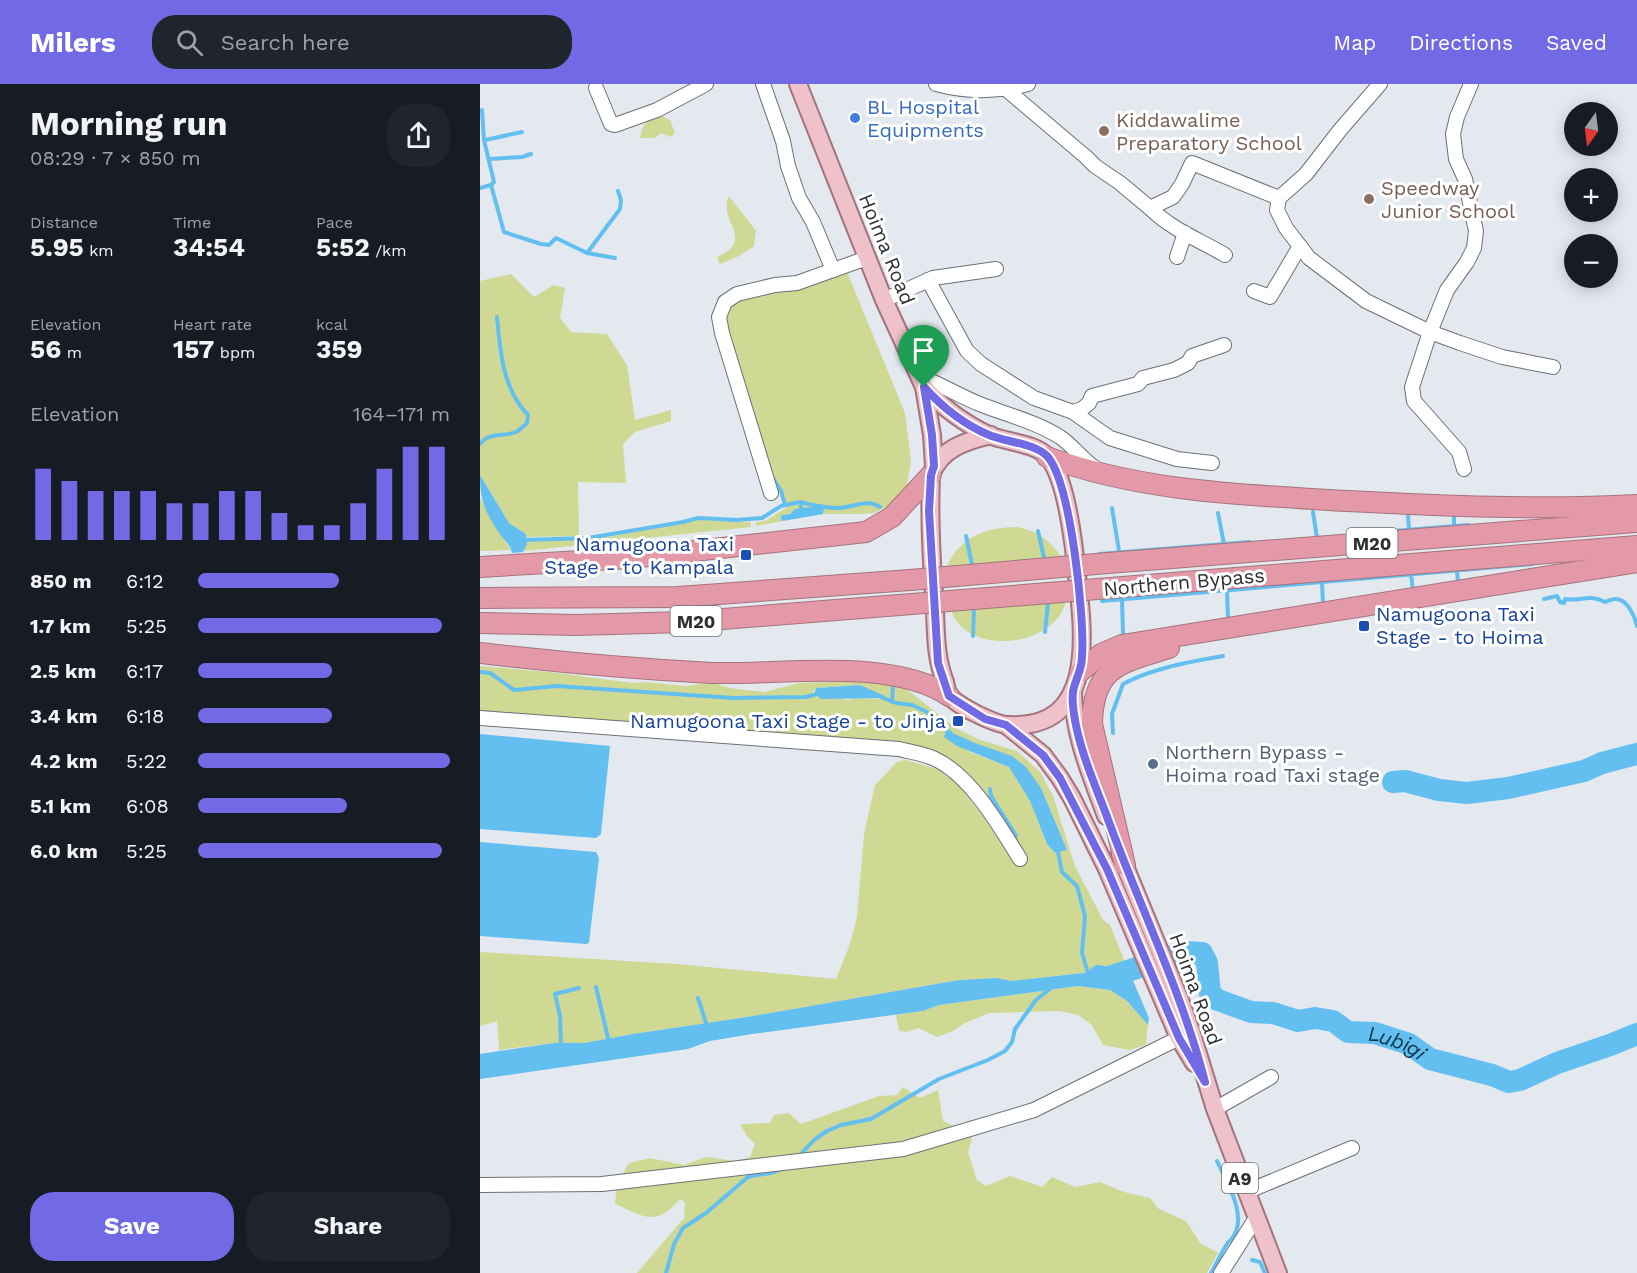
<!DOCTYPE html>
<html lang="en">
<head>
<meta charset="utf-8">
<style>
	body { margin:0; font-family:"Work Sans",sans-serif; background:#20242c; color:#f1f3f6; height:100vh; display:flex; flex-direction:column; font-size:22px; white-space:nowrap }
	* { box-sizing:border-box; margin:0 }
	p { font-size:20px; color:#9ea1a6 }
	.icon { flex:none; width:33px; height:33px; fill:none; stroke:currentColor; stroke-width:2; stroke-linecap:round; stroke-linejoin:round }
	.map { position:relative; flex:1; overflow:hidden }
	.panel { display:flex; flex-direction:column; background:#171b24; width:480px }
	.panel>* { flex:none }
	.needle { width:39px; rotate:194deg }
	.controls { position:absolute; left:1084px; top:18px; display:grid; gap:12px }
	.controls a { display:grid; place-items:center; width:54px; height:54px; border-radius:50%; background:#171b24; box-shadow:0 3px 15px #0003; font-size:30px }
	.pin { position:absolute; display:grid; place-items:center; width:51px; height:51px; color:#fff; margin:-62px -26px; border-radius:50% 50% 50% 0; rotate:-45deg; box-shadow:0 0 6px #0007 }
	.pin .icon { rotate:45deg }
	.round { display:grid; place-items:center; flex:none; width:63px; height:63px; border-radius:24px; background:#20242c }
	.summary { display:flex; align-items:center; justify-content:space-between; height:102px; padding:0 30px }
	h1 { font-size:33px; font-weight:700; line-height:45px }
	.stats { display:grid; grid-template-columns:repeat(3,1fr); gap:9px; height:102px; padding:6px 30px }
	.stats div { display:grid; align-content:center }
	.stats b { font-size:26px; font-weight:700 }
	.stats small { font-size:16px; font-weight:400 }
	.stats p { font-size:16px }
	.chart { height:168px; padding:12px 30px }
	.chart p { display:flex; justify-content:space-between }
	.chart svg { width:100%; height:108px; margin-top:6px; stroke:#726ae5; stroke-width:6 }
	.button { display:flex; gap:12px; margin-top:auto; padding:12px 30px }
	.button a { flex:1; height:69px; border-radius:24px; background:#726ae5; color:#fff; font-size:24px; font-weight:700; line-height:69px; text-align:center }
	.button a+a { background:#20242c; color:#f1f3f6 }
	ul { padding:0 30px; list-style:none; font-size:20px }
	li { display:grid; grid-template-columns:96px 72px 1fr; align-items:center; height:45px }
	li i { height:15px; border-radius:8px; background:#726ae5 }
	header { display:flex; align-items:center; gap:36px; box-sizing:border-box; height:84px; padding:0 30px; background:#726ae5; color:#fff }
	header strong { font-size:28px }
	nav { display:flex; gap:33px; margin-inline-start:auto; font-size:21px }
	.search { width:420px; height:54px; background:#20242c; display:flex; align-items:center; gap:15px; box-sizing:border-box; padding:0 21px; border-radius:24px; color:#9ea1a6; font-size:22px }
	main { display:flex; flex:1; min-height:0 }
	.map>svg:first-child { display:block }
</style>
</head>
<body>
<header>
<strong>Milers</strong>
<div class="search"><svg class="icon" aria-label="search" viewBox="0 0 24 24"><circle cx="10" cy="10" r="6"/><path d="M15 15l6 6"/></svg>Search here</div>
<nav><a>Map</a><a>Directions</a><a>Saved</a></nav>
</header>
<main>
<section class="panel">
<div class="summary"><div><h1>Morning run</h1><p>08:29 · 7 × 850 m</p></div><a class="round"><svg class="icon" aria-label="share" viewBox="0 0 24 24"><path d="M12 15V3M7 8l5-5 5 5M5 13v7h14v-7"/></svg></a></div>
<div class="stats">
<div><p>Distance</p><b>5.95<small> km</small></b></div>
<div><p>Time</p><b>34:54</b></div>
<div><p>Pace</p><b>5:52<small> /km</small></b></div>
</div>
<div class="stats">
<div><p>Elevation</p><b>56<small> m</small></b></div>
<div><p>Heart rate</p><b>157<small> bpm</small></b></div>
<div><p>kcal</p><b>359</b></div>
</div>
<div class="chart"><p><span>Elevation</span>164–171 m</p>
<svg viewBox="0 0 160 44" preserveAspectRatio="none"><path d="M5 44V15M15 44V20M25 44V24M35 44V24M45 44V24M55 44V29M65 44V29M75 44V24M85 44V24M95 44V33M105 44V38M115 44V38M125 44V29M135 44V15M145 44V6M155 44V6"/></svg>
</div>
<ul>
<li><b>850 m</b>6:12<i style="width:56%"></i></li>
<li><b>1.7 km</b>5:25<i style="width:97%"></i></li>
<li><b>2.5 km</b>6:17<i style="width:53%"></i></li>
<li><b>3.4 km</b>6:18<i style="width:53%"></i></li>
<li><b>4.2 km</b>5:22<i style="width:100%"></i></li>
<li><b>5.1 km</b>6:08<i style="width:59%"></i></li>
<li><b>6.0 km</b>5:25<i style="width:97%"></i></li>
</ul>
<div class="button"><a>Save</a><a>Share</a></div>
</section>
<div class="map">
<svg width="1157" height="1189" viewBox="0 0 1157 1189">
	<rect width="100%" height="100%" fill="#e4e9ef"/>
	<g fill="#cfd993" fill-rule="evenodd">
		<path d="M178,30l12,6 5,13 -5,4 -9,-4 -6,5h-15c2,-13 7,-19 18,-24z"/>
		<path d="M249,112l27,35 -2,15 -15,10 -19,8 -3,-7c40,-17 0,-36 12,-61z"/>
		<path d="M367,188l58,141 6,49 -4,22 -8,12 -14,12 -11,5 -11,1h-40l1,-5 -5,-3 -29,8 -10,4 3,3 -27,5v-4l9,-1 21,-13 -4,-18 -9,1 -48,-159 1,-25 6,-7z"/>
		<path d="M31,190l23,23 20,-12 11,3 -5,30 11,14 36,2 20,31 8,55 36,-10v11l-36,11 -12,12 3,39 -48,-1 1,54 -53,1v-3l-17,-11 -29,-48v-194z"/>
		<path d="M0,414l21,37 10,15 -31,1z"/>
		<path d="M217,436l54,2v5l-227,24 3,-10 82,-4z"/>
		<path d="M537,443c22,4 33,14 46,32l-117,9c13,-30 39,-41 71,-41z"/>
		<path d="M586,517c-11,47 -100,56 -115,9z"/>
		<path d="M0,582l69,6 84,11 12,-1 42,4 24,-4 18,6 35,4 35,-9 77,-3 21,5 12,6 48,38 23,11 37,11 23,21 13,24 22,70 28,54 7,5 16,39 -13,3 -5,6h-25l-71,8 -15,-3 -38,2 -212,37 -114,17 -49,9h-30l-55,7 -2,-29 -17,5v-74l196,12 160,15 14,-35 7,-27 7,-83 11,-49 22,-23 9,-2 31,9 20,15 38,46 8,15h12c-13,-24 -26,-54 -48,-72 -7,-6 -16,-11 -24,-16l-463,-45zM380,601l22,14 -26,-1 -8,2 -36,-6 4,-6zM466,647l29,12 66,45 26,62 -12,3 -8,-9 -17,-43 -21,-34 -39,-15z"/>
		<path d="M598,902l32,4 17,11 21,24 -2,20 -16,5 -27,-5 -11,-20 -14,-10 -18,-4 -71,2 -24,10 -12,8 -16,6 -19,-9 -11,4 -8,-1 -3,-16 27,-4 16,-6z"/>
		<path d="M423,1003l17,11 18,-8 5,31 11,5 11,-3 7,16 -4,13 9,28 9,6 24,-10 32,11 10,-10 23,10 25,-5 24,10 26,6 9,11 27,12 14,22 18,10 -11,20h-570l47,-55 1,-16 -5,-3c-24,28 -35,18 -65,5l2,-21 12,-20 21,-5 34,7 22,-8 29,4 15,-4 5,-13 -8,-8 -7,-12 30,-1 4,-8 15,-2 12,11 78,-28 18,-1z"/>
	</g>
	<g fill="#62bff0">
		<path d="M0,391l29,48 17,11 1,10 -4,8 -11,1c-2,-9 -8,-13 -13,-20 -14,-22 -19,-31 -19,-58z"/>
		<path d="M339,422l5,2 -1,6 -40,7 -3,-3 2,-3 8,-1 5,-5z"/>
		<path d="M380,601l25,11 -1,2 -63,1 -4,-3 -6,-1 4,-3 1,-4z"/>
		<path d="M466,646l29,13 37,13 14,11 15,21 26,62 -12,3 -8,-9 -17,-43 -21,-34 -52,-21 -13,-9z"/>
		<path d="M0,650l130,12 -9,88 -5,4 -116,-9z"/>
		<path d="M0,758l116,10 3,6 -10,85 -3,1 -106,-8z"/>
		<path d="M646,880l23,54 -1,7 -21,-24 -17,-11 -32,-4 -139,19 -16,6 -171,23 -42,7 -22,8 -208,30v-25l74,-11h30l49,-9 114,-17 212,-37 38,-2 15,3 71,-8h25l5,-6z"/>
	</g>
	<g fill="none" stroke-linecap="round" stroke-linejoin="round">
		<g stroke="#62bff0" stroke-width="4">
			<path d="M2,26l2,30 10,42 -3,3"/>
			<path d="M5,56l37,-8"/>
			<path d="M9,75l33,-2 9,-3"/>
			<path d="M0,104l11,-3 13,47 37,12 8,1 7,-7 31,15 28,5"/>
			<path d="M107,169l33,-44 1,-9 -3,-9"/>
			<path d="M0,360c8,-12 24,-7 36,-12 4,-2 8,-6 11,-9l1,-8c-25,-25 -28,-64 -31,-98"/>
			<path d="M293,394l8,13 4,14"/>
			<path d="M320,418c12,3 25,6 38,6 15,0 28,-10 42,-1"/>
			<path d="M632,424l7,43"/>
			<path d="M833,428l4,26"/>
			<path d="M974,428v14"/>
			<path d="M738,429l6,31"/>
			<path d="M928,431l1,14"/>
			<path d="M558,447l6,27"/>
			<path d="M876,450l112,-9"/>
			<path d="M486,452l6,29"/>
			<path d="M43,456l65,-2 95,-16 15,-4 39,2 25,-2 19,-12 19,-4 2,9"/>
			<path d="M619,470l151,-12"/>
			<path d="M977,487l1,11"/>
			<path d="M931,491l2,15"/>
			<path d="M842,498l1,22"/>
			<path d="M747,506l1,28"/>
			<path d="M642,515l1,34"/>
			<path d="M1064,515l13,-3 3,6 4,1 1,-4c18,3 21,-6 40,3 4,-1 7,-3 10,-3 12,-1 20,18 22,27"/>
			<path d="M622,517l430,-37"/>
			<path d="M565,548l3,-29"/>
			<path d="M493,552l1,-27"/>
			<path d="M0,588l10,1 24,17 43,-4 176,12 72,-1 9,-2"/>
			<path d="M401,613l15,6 16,2 15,7 14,15 9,5"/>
			<path d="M412,618l1,-15"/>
			<path d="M633,649l-1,-19 11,-30c30,-16 67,-22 100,-28"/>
			<path d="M510,705l1,7 25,40"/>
			<path d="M577,763l5,25 15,14 8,30 -3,37 6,20"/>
			<path d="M116,903l13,55"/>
			<path d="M218,914l9,28"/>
			<path d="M81,961l-1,-29 -5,-22 24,-6"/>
			<path d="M318,1073l16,-17 13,-9 14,-6 30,-6 68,-40 49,-19 17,-9 7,-9 3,-13 21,-29 15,-12"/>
			<path d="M772,1176l8,2 5,11"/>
			<path d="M186,1189l8,-29 9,-16 23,-15 42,-36c14,-5 20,0 34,-9"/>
			<path d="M731,1189c6,-10 10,-20 16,-29 1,-3 5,-4 6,-7 15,-22 -7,-56 -16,-76"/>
		</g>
		<g stroke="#62bff0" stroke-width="22">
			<path d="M913,698l12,-1 34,9 28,3 41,-5 76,-17 18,-8 35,-9"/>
			<path id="s1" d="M619,892l7,2 80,-26 16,1 5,10 3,31 8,6 33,12 22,1 25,8 17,-3 18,3 15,11 27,1 34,11 21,15 62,16 17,7 11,-2 37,-17 53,-18 27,-11"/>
		</g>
		<g stroke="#6c7076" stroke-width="16">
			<g id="minor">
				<path d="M283,0l20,57 5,25 11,32 14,24 20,48"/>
				<path d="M456,0c30,8 62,8 92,0"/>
				<path d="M900,0l-40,46 -34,44 -27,24 -2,12 9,18 23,30 57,43 64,31 30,11 42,14 51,10"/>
				<path d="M116,4l15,36 4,1 42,-15 49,-26"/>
				<path d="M527,6l79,67 9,9 25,17 30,25 23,-11 9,-13 10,-21 87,35"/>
				<path d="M670,124c22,22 50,32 75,47"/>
				<path d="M697,173l8,-24"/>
				<path d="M448,196l39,71 14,13 53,34 39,14 9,-3 7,-6 3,-7 46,-12 5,-6 31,-8 14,-7 4,-7 32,-11"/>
				<path d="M774,207l16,6 30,-51"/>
				<path d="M404,216l49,-22 63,-9"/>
				<path d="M439,292c22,8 42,21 63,29 26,10 54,17 78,32 12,8 22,22 35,31"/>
				<path d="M593,328l37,26 67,21 35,4"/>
				<path d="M984,385l-5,-17 -45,-51 -2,-14 18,-55 17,-42 20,-28 7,-14 2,-17 -11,-52 -9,-20 -3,-25 4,-17 14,-33"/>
				<path d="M291,409l-49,-160 -3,-16 6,-15 12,-8 38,-9 22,-2 70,-25"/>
				<path d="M0,634l419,31c12,3 26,5 36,10 36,17 64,66 85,100"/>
				<path d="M735,1025l56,-32"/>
				<path d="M0,1101l122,-1 301,-35 131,-39 145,-72"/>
				<path d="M766,1108l106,-44"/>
				<path d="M741,1189l35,-55"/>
			</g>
		</g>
		<g stroke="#a4747e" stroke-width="20">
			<g id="major">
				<path d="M318,0l86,216 40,87 8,48 2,31"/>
				<path d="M444,303c19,21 39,36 65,48 16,7 47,8 59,22 17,20 24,75 27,100 6,60 29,173 -66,168 -13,0 -52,-19 -60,-30 -2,-3 -3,-9 -4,-13 -9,-23 -9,-46 -10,-71 -3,-46 -6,-91 -4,-136 10,-27 35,-34 60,-40"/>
				<path d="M593,606c0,44 18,85 33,126"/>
				<path d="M526,641l37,30 17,23 12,20 35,71 72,169 15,25"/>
				<path d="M640,770l60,146 12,34 23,75 63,164"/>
			</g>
		</g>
		<g stroke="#a4747e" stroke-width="22">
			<g id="highway">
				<path d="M567,373c96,35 199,38 300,44 97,5 193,9 290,4"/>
				<path d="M628,479l529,-41"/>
				<path d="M0,483l151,-9 235,-26 26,-15 39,-42"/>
				<path d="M630,504l527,-42"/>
				<path d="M0,514l198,-1 232,-17"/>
				<path d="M0,539l96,2 109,-3 227,-18"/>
				<path d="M0,569c77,9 154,16 232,20 69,2 179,-16 237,23"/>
				<path d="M600,588l21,-18 21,-9 515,-83"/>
				<path d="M645,781l-33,-141c1,-58 29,-61 77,-76"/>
			</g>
		</g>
		<use href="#minor" stroke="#fff" stroke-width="14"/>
		<use href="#major" stroke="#efc2cb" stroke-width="16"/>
		<use href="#highway" stroke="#e499a8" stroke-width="20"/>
		<g stroke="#a4747e" stroke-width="22" stroke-linecap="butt">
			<g id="highway-bridge">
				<path d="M430,496l198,-17"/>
				<path d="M432,520l198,-16"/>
			</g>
		</g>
		<use href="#highway-bridge" stroke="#e499a8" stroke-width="20"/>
	</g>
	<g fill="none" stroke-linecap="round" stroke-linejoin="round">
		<g stroke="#fff" stroke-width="12">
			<path id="route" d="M444,303c19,21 39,37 65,48 16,7 46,8 59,22 23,28 37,162 34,200 0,11 -5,20 -8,30 -3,9 -1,19 0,27 5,35 20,68 32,100 32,89 75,175 99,268l-26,-44 -72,-169 -47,-91 -17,-23 -37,-30 -21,-6 -36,-23 -11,-33 -9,-152 2,-36 3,-9 -2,-31z"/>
		</g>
		<use href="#route" stroke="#726ae5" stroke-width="8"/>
	</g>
	<circle fill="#3f7fe0" stroke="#fff" stroke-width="2" cx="375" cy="34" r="6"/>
	<g fill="#8d6e63" stroke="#fff" stroke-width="2">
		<circle cx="624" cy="47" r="6"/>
		<circle cx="889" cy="115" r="6"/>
	</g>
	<g fill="#1a4fb4" stroke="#fff" stroke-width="2">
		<rect x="260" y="465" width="12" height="12" rx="3"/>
		<rect x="878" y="536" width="12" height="12" rx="3"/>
		<rect x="472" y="631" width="12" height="12" rx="3"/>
	</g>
	<circle fill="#5c6f8a" stroke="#fff" stroke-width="2" cx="673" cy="680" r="6"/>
	<g text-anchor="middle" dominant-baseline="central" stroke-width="6" stroke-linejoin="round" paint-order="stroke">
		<g fill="#fff" stroke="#6c6d6f" stroke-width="1.5">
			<rect x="866.5" y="444" width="51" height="30" rx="4.5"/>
			<rect x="190.5" y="522" width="51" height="30" rx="4.5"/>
			<rect x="742" y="1079" width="36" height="30" rx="4.5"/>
		</g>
		<g font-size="18" font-weight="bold" fill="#2d2f31">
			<text x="892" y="459">M20</text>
			<text x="216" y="537">M20</text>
			<text x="760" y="1094">A9</text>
		</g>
		<g font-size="20" fill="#366cbe" stroke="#fff" text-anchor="start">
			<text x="387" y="23">BL Hospital<tspan x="387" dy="23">Equipments</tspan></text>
		</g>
		<g font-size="20" fill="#785e54" stroke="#fff" text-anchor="start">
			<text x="636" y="36">Kiddawalime<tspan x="636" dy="23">Preparatory School</tspan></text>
			<text x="901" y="104">Speedway<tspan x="901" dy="23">Junior School</tspan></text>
		</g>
		<g font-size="20" fill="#2d2f31" stroke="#fff">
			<text transform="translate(407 165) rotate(68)">Hoima Road</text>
			<text transform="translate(704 498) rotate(-5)">Northern Bypass</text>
			<text transform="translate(716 905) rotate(70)">Hoima Road</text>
		</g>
		<g font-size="20" fill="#164399" stroke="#fff" text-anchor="end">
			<text x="254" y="460">Namugoona Taxi<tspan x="254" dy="23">Stage - to Kampala</tspan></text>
			<text x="896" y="530" text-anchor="start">Namugoona Taxi<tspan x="896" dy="23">Stage - to Hoima</tspan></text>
			<text x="466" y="637">Namugoona Taxi Stage - to Jinja</text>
		</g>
		<g font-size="20" fill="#4e5e75" stroke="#fff" text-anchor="start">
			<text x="685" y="668">Northern Bypass -<tspan x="685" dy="23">Hoima road Taxi stage</tspan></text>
		</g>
		<g font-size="21" font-style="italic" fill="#0c364a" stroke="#fff">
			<text stroke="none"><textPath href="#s1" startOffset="348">Lubigi</textPath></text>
		</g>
	</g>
</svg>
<div class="controls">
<a><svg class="needle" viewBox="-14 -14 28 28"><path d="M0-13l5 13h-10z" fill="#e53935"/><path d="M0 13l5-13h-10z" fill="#9ea1a6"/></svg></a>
<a>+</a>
<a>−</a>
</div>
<div class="pin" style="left:444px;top:303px;background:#1e9e55"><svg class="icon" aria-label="arrive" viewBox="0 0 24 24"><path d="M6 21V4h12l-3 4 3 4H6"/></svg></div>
</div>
</main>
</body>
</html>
